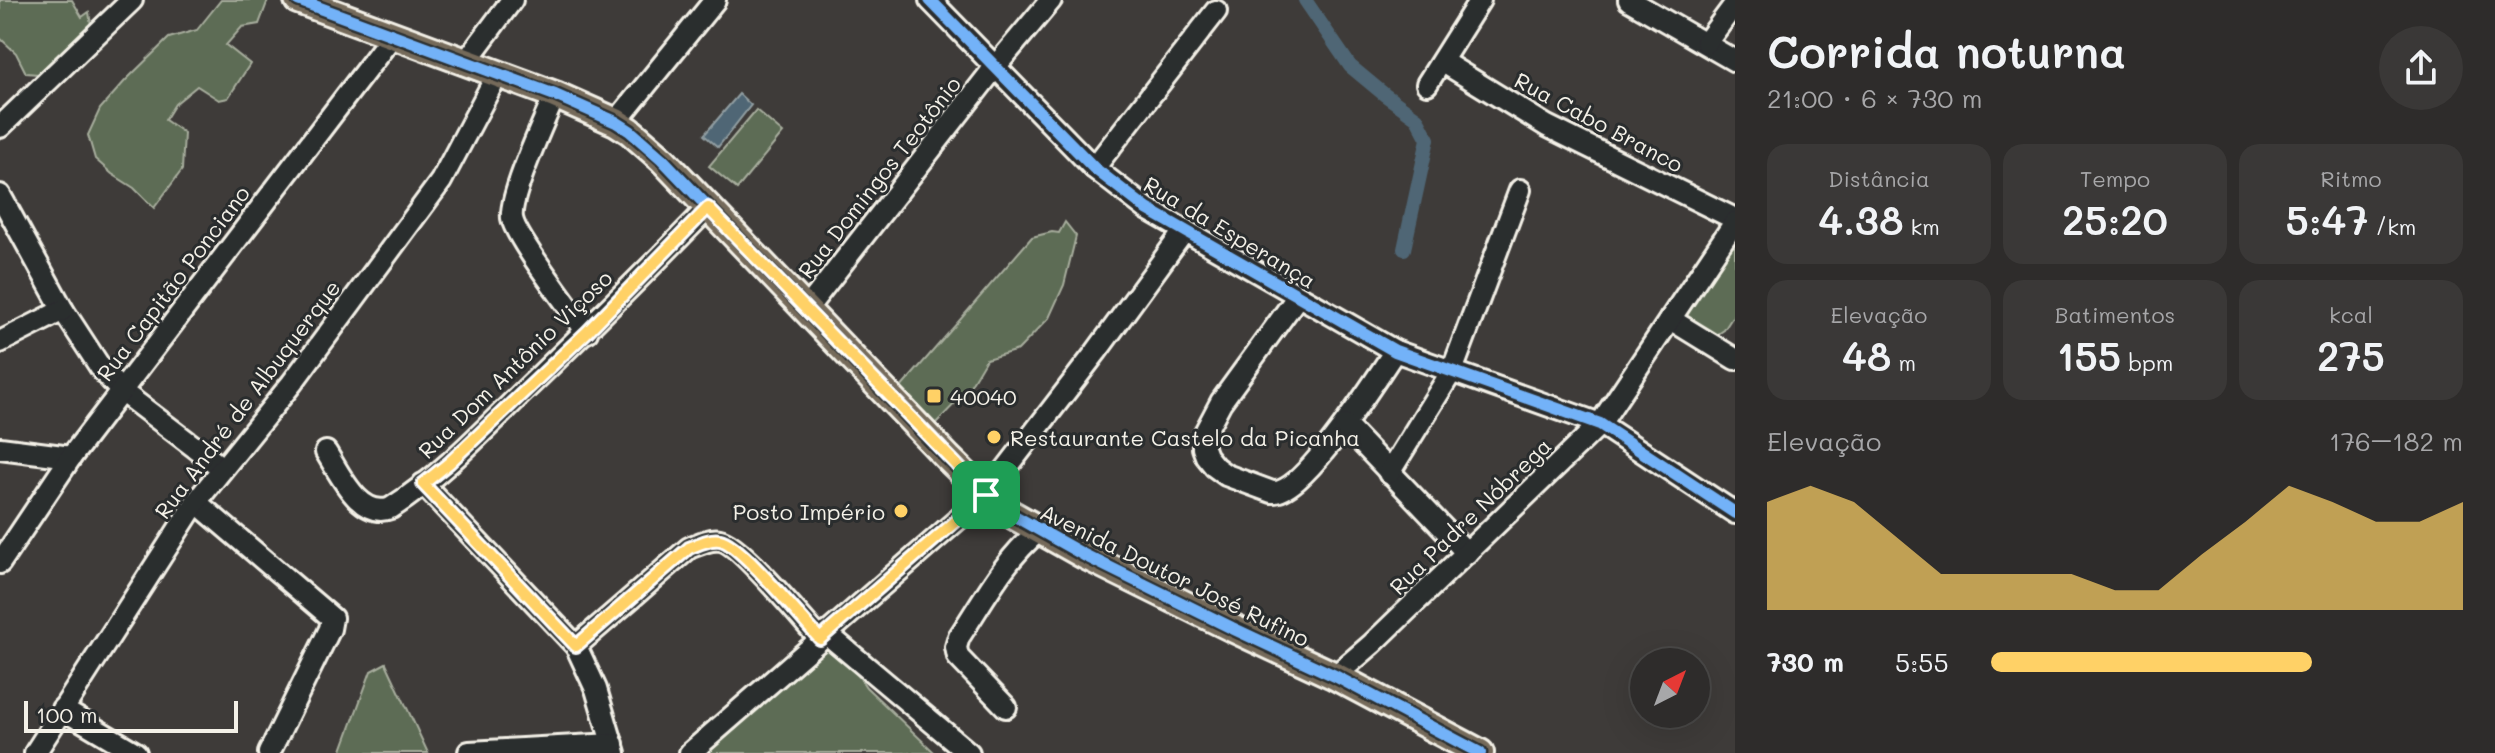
<!DOCTYPE html>
<html lang="pt">
<head>
<meta charset="utf-8">
<style>
	body { margin:0; font-family:Mali,sans-serif; background:#3a3837; color:#f1f3f6; height:100vh; display:flex; flex-direction:column; font-size:30px; white-space:nowrap }
	* { box-sizing:border-box; margin:0 }
	p { font-size:26px; color:#a7a7a9 }
	.icon { flex:none; width:44px; height:44px; fill:none; stroke:currentColor; stroke-width:2; stroke-linecap:round; stroke-linejoin:round }
	.map { position:relative; flex:1; overflow:hidden }
	.side { display:flex; flex-direction:column; background:#2e2c2b; width:760px }
	.side>* { flex:none }
	.needle { width:52px; rotate:42deg }
	.tools { position:absolute; left:1630px; top:648px; display:grid; gap:16px }
	.tools a { display:grid; place-items:center; width:80px; height:80px; border-radius:50%; background:#2e2c2b; box-shadow:0 8px 32px #0002,0 0 0 2px #494847; font-size:40px }
	.scale { position:absolute; left:24px; bottom:20px; width:214px; box-sizing:border-box; padding-left:8px; border:4px solid #f4f1e8; border-top:0; font-size:22px; line-height:28px; white-space:nowrap; color:#f4f1e8; -webkit-text-stroke:6px #2a2d2e; paint-order:stroke }
	.pin { position:absolute; display:grid; place-items:center; width:68px; height:68px; color:#fff; margin:-34px; border-radius:16px; box-shadow:0 4px 12px #0006 }
	.round { display:grid; place-items:center; flex:none; width:84px; height:84px; border-radius:42px; background:#3a3837 }
	.headline { display:flex; align-items:center; justify-content:space-between; height:136px; padding:0 32px }
	h1 { font-size:44px; font-weight:600; line-height:60px }
	.stats { display:grid; grid-template-columns:repeat(3,1fr); gap:12px; height:136px; padding:8px 32px }
	.stats div { display:grid; align-content:center; border-radius:20px; background:#3a3837; text-align:center }
	.stats b { font-size:40px; font-weight:600 }
	.stats small { font-size:22px; font-weight:400 }
	.stats p { font-size:22px }
	.chart { height:224px; padding:16px 32px }
	.chart p { display:flex; justify-content:space-between }
	.chart svg { width:100%; height:144px; margin-top:8px; fill:#ffd166; opacity:.7 }
	ul { padding:0 32px; list-style:none; font-size:26px }
	li { display:grid; grid-template-columns:128px 96px 1fr; align-items:center; height:60px }
	li i { height:20px; border-radius:10px; background:#ffd166 }
	main { display:flex; flex:1; min-height:0 }
	.map>svg:first-child { display:block }
</style>
</head>
<body>
<main>
<div class="map">
<svg width="1735" height="753" viewBox="0 0 1735 753">
	<rect width="100%" height="100%" fill="#3e3b39"/>
	<filter id="ink" filterUnits="userSpaceOnUse"><feTurbulence type="fractalNoise" baseFrequency=".0125" numOctaves="2"/><feDisplacementMap in="SourceGraphic" scale="16" xChannelSelector="R" yChannelSelector="G"/><feConvolveMatrix kernelMatrix="1 2 1 2 8 2 1 2 1" color-interpolation-filters="sRGB"/></filter>
	<g filter="url(#ink)">
		<g fill="#5d6c54" stroke="#a8ae9e" stroke-width="2">
			<path d="M0,0h72l10,17 7,-5 2,13 -53,49 -12,-1 -10,-20 -16,-15z"/>
			<path d="M221,0h47l-9,24 -17,3 -16,18 24,19 -22,34 -9,2 -22,-14 -22,18 -10,16 19,13 -2,37 -28,38 -20,-20 -22,-14 -17,-15 -7,-24 12,-26 25,-28 44,-43 28,-8z"/>
			<path d="M756,110l27,23 -46,56 -28,-23z"/>
			<path d="M1065,222l11,14 -12,49 -15,33 -31,32 -32,9 -19,32 -33,34 -35,-35 133,-153 20,-5 7,1z"/>
			<path d="M1735,224v89l-11,17 -9,6 -33,-18z"/>
			<path d="M824,643l27,22 15,22 69,66h-231z"/>
			<path d="M386,663l42,90h-87l30,-82z"/>
		</g>
		<path fill="#4f6674" stroke="#919ea2" stroke-width="2" d="M739,94l12,11 -33,42 -14,-12z"/>
		<g fill="none" stroke-linecap="round" stroke-linejoin="round">
			<path stroke="#4f6674" stroke-width="14" d="M1305,0l45,66 35,29 32,23 11,21 -24,110"/>
			<g stroke="#f4f1e8" stroke-width="26">
				<g id="minor">
					<path d="M930,0l164,168 53,41 248,142 205,73 135,89"/>
					<path d="M1629,0l106,61"/>
					<path d="M1706,43l29,-39"/>
					<path d="M1443,62l104,64 188,93"/>
					<path d="M465,63l47,-63"/>
					<path d="M1427,84l53,-84"/>
					<path d="M555,95c-10,24 -46,101 -43,123 3,19 60,93 75,114"/>
					<path d="M616,122l99,-122"/>
					<path d="M0,127l132,-127"/>
					<path d="M1094,168l122,-157"/>
					<path d="M0,195l63,115 39,60 19,21 101,77"/>
					<path d="M1298,296l-77,106 -18,34v12l3,8 9,11 11,8 46,17c32,3 104,-114 123,-141"/>
					<path d="M805,311l190,-244 56,-67"/>
					<path d="M1670,319l65,40"/>
					<path d="M0,342l63,-32"/>
					<path d="M1345,425l122,128"/>
					<path d="M0,448l71,9"/>
					<path d="M326,452c14,22 34,68 65,56 50,-32 92,-77 134,-118 62,-60 123,-120 183,-182"/>
					<path d="M1389,473l63,-102 68,-181"/>
					<path d="M423,484l153,162 20,43 19,64"/>
					<path d="M196,502l136,116 -2,11 -61,124"/>
					<path d="M0,563l71,-106 321,-421"/>
					<path d="M826,633l143,120"/>
					<path d="M576,646l113,-98c10,-4 21,-10 31,-8 20,3 83,81 100,99"/>
					<path d="M1335,676l37,-32 228,-220 135,-202"/>
					<path d="M1006,707l-48,-50 -2,-10 3,-10c24,-36 46,-79 80,-106"/>
					<path d="M62,709l74,44"/>
					<path d="M469,752l144,-8"/>
					<path d="M35,753l161,-251 96,-119 149,-202 56,-106"/>
					<path d="M690,753l296,-258 110,-143 89,-122"/>
				</g>
			</g>
			<g stroke="#f4f1e8" stroke-width="32">
				<path id="major" d="M298,0l257,95 61,27 14,9 32,28 286,299 38,37 25,19 73,41 148,73 103,48 145,77"/>
			</g>
			<use href="#minor" stroke="#2a2d2e" stroke-width="20"/>
			<use href="#major" stroke="#746a5a" stroke-width="26"/>
			<g stroke="#2a2d2e" stroke-width="17">
				<g id="cycleway">
					<path d="M298,0l257,95 61,27 14,9 32,28 286,299 38,37 25,19 73,41 148,73 103,48 145,77"/>
					<path d="M930,0l164,168 53,41 248,142 205,73 135,89"/>
				</g>
			</g>
			<use href="#cycleway" stroke="#73b2f8" stroke-width="12"/>
		</g>
	</g>
	<g fill="none" stroke-linecap="round" stroke-linejoin="round" filter="url(#ink)">
		<g stroke="#fff" stroke-width="16">
			<path id="route" d="M708,208l278,287 -166,144c-17,-18 -80,-96 -100,-99 -10,-2 -21,4 -31,8l-113,98 -153,-162 26,-21 138,-131z"/>
		</g>
		<use href="#route" stroke="#ffd166" stroke-width="10"/>
	</g>
	<g fill="#ffd166" stroke="#2a2d2e" stroke-width="3">
		<rect x="926" y="388" width="16" height="16" rx="4"/>
		<circle cx="994" cy="437" r="8"/>
		<circle cx="901" cy="511" r="8"/>
	</g>
	<g text-anchor="middle" dominant-baseline="central" stroke-width="6" stroke-linejoin="round" paint-order="stroke">
		<g font-size="22" fill="#f4f1e8" stroke="#2a2d2e">
			<text transform="translate(1599 122) rotate(28)">Rua Cabo Branco</text>
			<text transform="translate(879 177) rotate(-52)">Rua Domingos Teotônio</text>
			<text transform="translate(1230 232) rotate(31)">Rua da Esperança</text>
			<text transform="translate(173 283) rotate(-53)">Rua Capitão Ponciano</text>
			<text transform="translate(515 364) rotate(-44)">Rua Dom Antônio Viçoso</text>
			<text transform="translate(247 399) rotate(-53)">Rua André de Albuquerque</text>
			<text transform="translate(1470 516) rotate(-44)">Rua Padre Nóbrega</text>
			<text transform="translate(1175 575) rotate(26)">Avenida Doutor José Rufino</text>
		</g>
		<g font-size="22" fill="#f4f1e8" stroke="#2a2d2e" text-anchor="start">
			<text x="950" y="396">40040</text>
			<text x="1010" y="437">Restaurante Castelo da Picanha</text>
			<text x="885" y="511" text-anchor="end">Posto Império</text>
		</g>
	</g>
</svg>
<div class="tools">
<a><svg class="needle" viewBox="-14 -14 28 28"><path d="M0-13l5 13h-10z" fill="#e53935"/><path d="M0 13l5-13h-10z" fill="#a7a7a9"/></svg></a>
</div>
<div class="scale">100 m</div>
<div class="pin" style="left:986px;top:495px;background:#1e9e55"><svg class="icon" aria-label="arrive" viewBox="0 0 24 24"><path d="M6 21V4h12l-3 4 3 4H6"/></svg></div>
</div>
<section class="side">
<div class="headline"><div><h1>Corrida noturna</h1><p>21:00 · 6 × 730 m</p></div><a class="round"><svg class="icon" aria-label="share" viewBox="0 0 24 24"><path d="M12 15V3M7 8l5-5 5 5M5 13v7h14v-7"/></svg></a></div>
<div class="stats">
<div><p>Distância</p><b>4.38<small> km</small></b></div>
<div><p>Tempo</p><b>25:20</b></div>
<div><p>Ritmo</p><b>5:47<small> /km</small></b></div>
</div>
<div class="stats">
<div><p>Elevação</p><b>48<small> m</small></b></div>
<div><p>Batimentos</p><b>155<small> bpm</small></b></div>
<div><p>kcal</p><b>275</b></div>
</div>
<div class="chart"><p><span>Elevação</span>176–182 m</p>
<svg viewBox="0 0 160 44" preserveAspectRatio="none"><path d="M0 44V11L10 6L20 11L30 22L40 33L50 33L60 33L70 33L80 38L90 38L100 27L110 17L120 6L130 11L140 17L150 17L160 11V44z"/></svg>
</div>
<ul>
<li><b>730 m</b>5:55<i style="width:68%"></i></li>
</ul>
</section>
</main>
</body>
</html>
